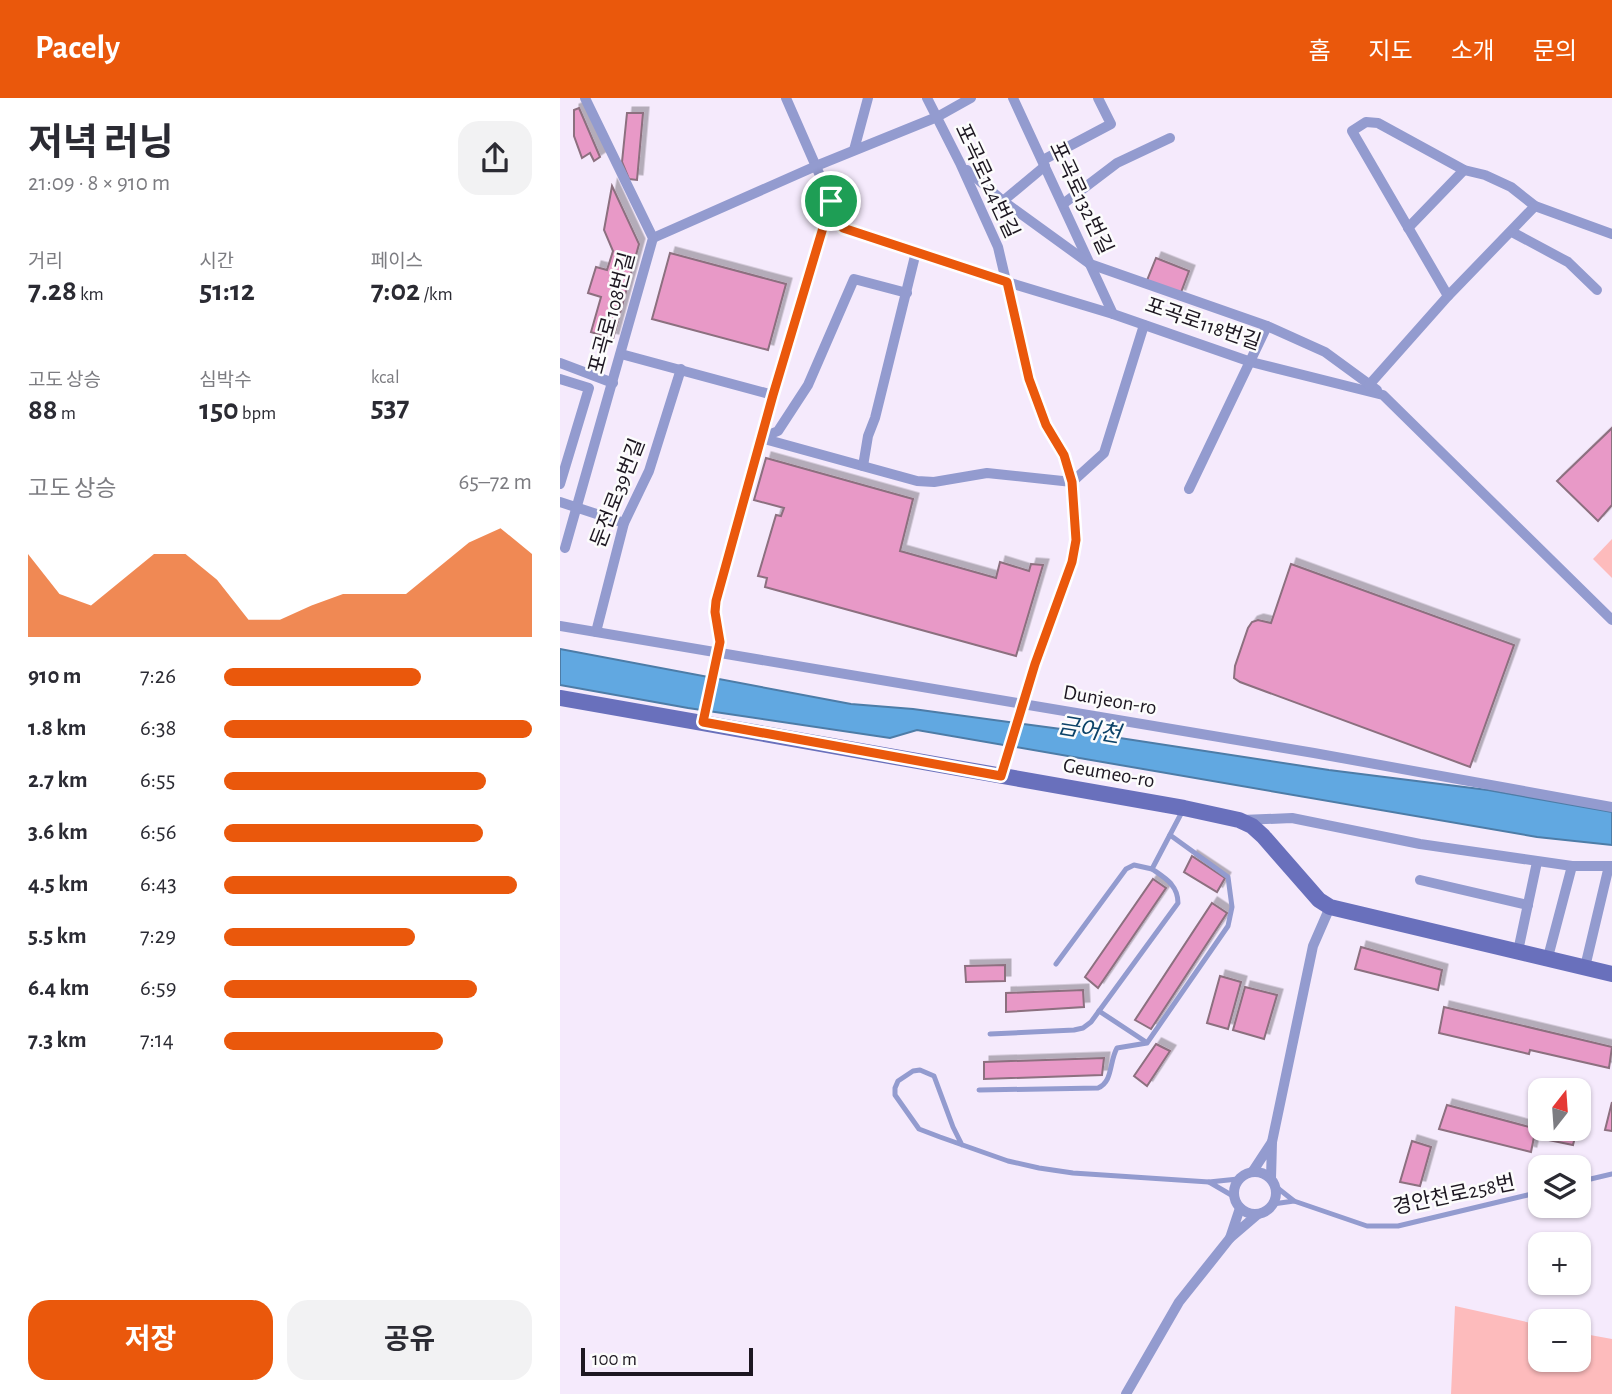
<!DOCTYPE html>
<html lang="ko">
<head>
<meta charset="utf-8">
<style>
	body { margin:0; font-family:"Alegreya Sans","Noto Sans KR",sans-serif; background:#f2f2f3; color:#2b2b33; height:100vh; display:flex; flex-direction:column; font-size:26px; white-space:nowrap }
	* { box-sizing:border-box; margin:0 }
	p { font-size:23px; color:#7c7c81 }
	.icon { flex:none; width:38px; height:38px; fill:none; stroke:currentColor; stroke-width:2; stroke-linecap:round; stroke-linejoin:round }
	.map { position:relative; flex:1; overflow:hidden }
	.details { display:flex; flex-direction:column; background:#fff; width:560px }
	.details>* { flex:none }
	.needle { width:46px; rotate:17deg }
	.controls { position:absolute; left:968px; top:980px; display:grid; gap:14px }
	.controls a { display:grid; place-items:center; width:63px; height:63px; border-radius:14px; background:#fff; box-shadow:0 2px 5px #0004; font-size:35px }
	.scale { position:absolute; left:21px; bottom:18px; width:172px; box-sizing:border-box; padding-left:7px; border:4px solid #1d1721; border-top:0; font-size:19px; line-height:24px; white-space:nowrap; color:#1d1721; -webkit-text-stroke:5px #fcfcfc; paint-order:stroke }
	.pin { position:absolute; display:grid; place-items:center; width:60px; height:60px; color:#fff; margin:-30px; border:4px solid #fff; border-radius:50%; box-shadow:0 2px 7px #0007 }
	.round { display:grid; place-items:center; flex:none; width:74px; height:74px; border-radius:21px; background:#f2f2f3 }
	.summary { display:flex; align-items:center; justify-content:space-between; height:119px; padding:0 28px }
	h1 { font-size:38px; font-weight:700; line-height:52px }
	.metrics { display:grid; grid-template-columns:repeat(3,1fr); gap:10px; height:119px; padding:7px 28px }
	.metrics div { display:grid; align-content:center }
	.metrics b { font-size:30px; font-weight:700 }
	.metrics small { font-size:19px; font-weight:400 }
	.metrics p { font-size:19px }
	.chart { height:196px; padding:14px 28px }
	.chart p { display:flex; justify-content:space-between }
	.chart svg { width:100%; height:126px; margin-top:7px; fill:#ea580c; opacity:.7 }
	.cta { display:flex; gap:14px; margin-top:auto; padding:14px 28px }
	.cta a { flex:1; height:80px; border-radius:21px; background:#ea580c; color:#fff; font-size:28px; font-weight:700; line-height:80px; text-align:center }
	.cta a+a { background:#f2f2f3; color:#2b2b33 }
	ul { padding:0 28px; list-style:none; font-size:23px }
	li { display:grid; grid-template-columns:112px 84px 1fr; align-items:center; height:52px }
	li i { height:18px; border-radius:9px; background:#ea580c }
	header { display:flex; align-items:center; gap:42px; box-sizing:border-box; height:98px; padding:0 35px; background:#ea580c; color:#fff }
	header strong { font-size:33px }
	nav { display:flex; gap:38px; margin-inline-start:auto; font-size:24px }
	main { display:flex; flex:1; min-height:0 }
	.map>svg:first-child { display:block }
</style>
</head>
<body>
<header>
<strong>Pacely</strong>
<nav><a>홈</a><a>지도</a><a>소개</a><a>문의</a></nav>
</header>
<main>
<section class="details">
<div class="summary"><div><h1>저녁 러닝</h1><p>21:09 · 8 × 910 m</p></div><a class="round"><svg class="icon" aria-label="share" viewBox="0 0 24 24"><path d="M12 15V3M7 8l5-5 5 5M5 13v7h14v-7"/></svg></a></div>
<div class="metrics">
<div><p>거리</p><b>7.28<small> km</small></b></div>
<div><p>시간</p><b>51:12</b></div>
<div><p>페이스</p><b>7:02<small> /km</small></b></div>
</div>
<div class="metrics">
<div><p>고도 상승</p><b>88<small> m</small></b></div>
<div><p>심박수</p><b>150<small> bpm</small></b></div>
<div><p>kcal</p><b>537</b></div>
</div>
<div class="chart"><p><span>고도 상승</span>65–72 m</p>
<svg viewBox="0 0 160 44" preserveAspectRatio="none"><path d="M0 44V15L10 29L20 33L30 24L40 15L50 15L60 24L70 38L80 38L90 33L100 29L110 29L120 29L130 20L140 11L150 6L160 15V44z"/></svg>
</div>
<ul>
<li><b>910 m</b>7:26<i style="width:64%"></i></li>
<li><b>1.8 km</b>6:38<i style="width:100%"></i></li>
<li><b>2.7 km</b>6:55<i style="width:85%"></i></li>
<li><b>3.6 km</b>6:56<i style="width:84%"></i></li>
<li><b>4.5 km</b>6:43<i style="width:95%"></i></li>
<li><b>5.5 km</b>7:29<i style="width:62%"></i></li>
<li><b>6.4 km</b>6:59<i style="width:82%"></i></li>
<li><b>7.3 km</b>7:14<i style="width:71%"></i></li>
</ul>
<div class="cta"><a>저장</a><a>공유</a></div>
</section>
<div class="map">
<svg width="1052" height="1296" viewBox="0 0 1052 1296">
	<defs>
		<filter id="shadow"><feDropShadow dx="5.5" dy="-5.5" stdDeviation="0" flood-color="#0004"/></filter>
	</defs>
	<rect width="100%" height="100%" fill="#f5eafc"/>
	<g fill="#fdbbbc">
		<path d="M1052,441v39l-19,-19z"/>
		<path d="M895,1208l85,19v35h38l1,-27 33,6v55h-161z"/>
	</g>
	<path fill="#61a8e1" stroke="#4d7ca7" stroke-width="2" d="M0,551l291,55 62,5 148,20 268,41 159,20 124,22v33l-75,-8 -620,-107 -27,8 -202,-30 -128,-23z"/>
	<g fill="#e899c7" stroke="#8c6f7f" stroke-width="2" filter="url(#shadow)">
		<path d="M19,10l21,49 -6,4 -4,-8 -8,5 -8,-22v-26z"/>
		<path d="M67,15h16l-6,67 -8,-1 -7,-17z"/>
		<path d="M52,88l27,58 -26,95 -22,-7 10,-35 -13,-4 8,-26 11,3 6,-19 -9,-21z"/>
		<path d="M110,155l116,31 -18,66 -116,-31z"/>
		<path d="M596,160l33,13 -9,24 -34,-12z"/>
		<path d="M1052,330v77l-14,16 -41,-40z"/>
		<path d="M206,360l147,41 -13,52 96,27 4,-16 29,9 2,-7 12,1 -27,91 -251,-69 2,-9 -9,-2 18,-61 5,1 3,-8 -30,-8z"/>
		<path d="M731,466l223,81 -44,122 -230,-85 -6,-4 1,-12 13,-38 4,-6 6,-2 13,3z"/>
		<path d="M632,758l33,22 -8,14 -33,-20z"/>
		<path d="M593,781l13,9 -68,100 -13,-11z"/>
		<path d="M652,805l15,10 -76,116 -16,-9z"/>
		<path d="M801,849l81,23 -4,20 -83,-21z"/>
		<path d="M445,867v16l-39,1 -1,-16z"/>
		<path d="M660,878l21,6 -13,47 -21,-6z"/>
		<path d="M685,889l32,8 -13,44 -31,-9z"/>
		<path d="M523,892l1,17 -78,5v-19z"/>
		<path d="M884,909l168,40 -3,21 -79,-18 -1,4 -90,-21z"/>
		<path d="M596,946l14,7 -23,35 -13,-10z"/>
		<path d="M544,960l-2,17 -118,4v-17z"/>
		<path d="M1052,1004v29l-7,-1z"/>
		<path d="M887,1007l86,23 4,-15 3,1v15h37l-4,16 -39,-8 -3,15 -92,-23z"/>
		<path d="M852,1043l19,6 -11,39 -20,-4z"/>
	</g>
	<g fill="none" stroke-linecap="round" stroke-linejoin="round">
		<g stroke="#939bcf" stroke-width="5">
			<path d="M496,866l70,-95 8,-4 18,4 31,-59"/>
			<path d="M539,913l47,31"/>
			<path d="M430,936l84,-4 9,-2 8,-6 87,-119c0,-18 -13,-25 -26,-34"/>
			<path d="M419,992l119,-2c15,-6 11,-26 19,-40l30,-5 81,-117 4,-19 -4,-30 -58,-42"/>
			<path d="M402,1047l-9,-18 -19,-51 -14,-6 -7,1 -15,10 -3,7v7l24,34 21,8 68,24 31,7 34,5 136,9"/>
			<path d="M1018,1084l34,-8"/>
			<path d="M673,1098l-24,-14 29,-3"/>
			<path d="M734,1103l73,25h31l142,-34"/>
			<path d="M713,1106l21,-3 -19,-15"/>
		</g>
		<g stroke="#939bcf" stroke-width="10">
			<path d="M226,0l57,130 164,54 106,32 138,48 132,33 229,225"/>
			<path d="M453,0l100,216"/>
			<path d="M294,52l14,-52"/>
			<path d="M483,62l68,-36 -13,-26"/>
			<path d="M407,72l36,31 87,63 177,62 58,26 52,38"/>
			<path d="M443,103l42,-35"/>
			<path d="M503,106l54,-41 53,-25"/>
			<path d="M848,130l56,-58"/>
			<path d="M952,134l56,30 29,28"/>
			<path d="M93,140l163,-72 121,-49 34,-19"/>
			<path d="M888,198l-96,-165 14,-9 12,1 86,47 21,5 26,12 24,19 77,28"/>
			<path d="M61,256l152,41"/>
			<path d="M0,265l53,20"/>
			<path d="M0,281l29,9 -29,96"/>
			<path d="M809,287l79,-89 87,-90"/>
			<path d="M201,340l156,43 17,1 53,-9 85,9 -8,-27 -18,-30 -17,-46 -31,-132 -38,-84 -33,-65"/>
			<path d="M201,340l17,-7 30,-46 46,-106 53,14"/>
			<path d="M303,368l5,-30 7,-18 41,-166"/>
			<path d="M629,391l78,-163"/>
			<path d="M0,404l64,21"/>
			<path d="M5,450l88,-310 -68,-140"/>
			<path d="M0,528l754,127 298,54"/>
			<path d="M36,534l28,-109 25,-52 32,-102"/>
			<path d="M143,624l17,-80 -5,-30 1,-11 57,-206 58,-194"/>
			<path d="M441,678l34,-112 37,-102 4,-22 -4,-58 32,-29 40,-128"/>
			<path d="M682,722l50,-2 128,26 152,22h40"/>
			<path d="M860,782l108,25"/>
			<path d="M958,853l19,-89"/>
			<path d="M988,859l24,-91"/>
			<path d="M1025,869l24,-101"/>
			<path d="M712,1044l41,-196 17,-39"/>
			<path d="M693,1073l19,-29 -1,36"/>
			<circle cx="695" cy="1095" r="21"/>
			<path d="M680,1110l-10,30 28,-24"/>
			<path d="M566,1296l53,-92 51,-64"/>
		</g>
		<path stroke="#6970bc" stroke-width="16" d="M0,600l624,110 55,12 13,6 11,10 56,64 11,7 282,67"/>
	</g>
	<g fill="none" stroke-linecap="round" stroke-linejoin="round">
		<g stroke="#fff" stroke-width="14">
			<path id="route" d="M271,103l12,27 164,54 22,97 17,46 18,30 8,27 4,58 -4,22 -37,102 -34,112 -298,-54 17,-80 -5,-30 1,-11 57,-206z"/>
		</g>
		<use href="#route" stroke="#ea580c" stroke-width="9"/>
	</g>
	<g text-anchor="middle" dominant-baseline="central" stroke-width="5" stroke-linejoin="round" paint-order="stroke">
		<g font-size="21" fill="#1d1721" stroke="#fcfcfc">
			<text transform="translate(427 83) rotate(65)">포곡로124번길</text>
			<text transform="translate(521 100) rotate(65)">포곡로132번길</text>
			<text transform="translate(52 215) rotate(-75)">포곡로108번길</text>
			<text transform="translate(643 226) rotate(19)">포곡로118번길</text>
			<text transform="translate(58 395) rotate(-69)">둔전로39번길</text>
			<text transform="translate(550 602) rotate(10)">Dunjeon-ro</text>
			<text transform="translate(549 675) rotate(10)">Geumeo-ro</text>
			<text transform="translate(894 1097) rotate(-12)">경안천로258번</text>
		</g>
		<g font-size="23" font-style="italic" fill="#0b4268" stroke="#fcfcfc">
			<text transform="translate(529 633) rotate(9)">금어천</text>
		</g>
	</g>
</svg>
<div class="controls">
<a><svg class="needle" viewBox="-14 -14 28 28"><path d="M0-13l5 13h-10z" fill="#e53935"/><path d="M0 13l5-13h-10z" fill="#7c7c81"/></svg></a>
<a><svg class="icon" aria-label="layers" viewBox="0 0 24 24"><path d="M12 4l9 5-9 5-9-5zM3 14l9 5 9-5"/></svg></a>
<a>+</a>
<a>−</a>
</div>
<div class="scale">100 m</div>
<div class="pin" style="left:271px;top:103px;background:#1e9e55"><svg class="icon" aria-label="arrive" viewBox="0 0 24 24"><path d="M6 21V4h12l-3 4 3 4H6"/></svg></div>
</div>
</main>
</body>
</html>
